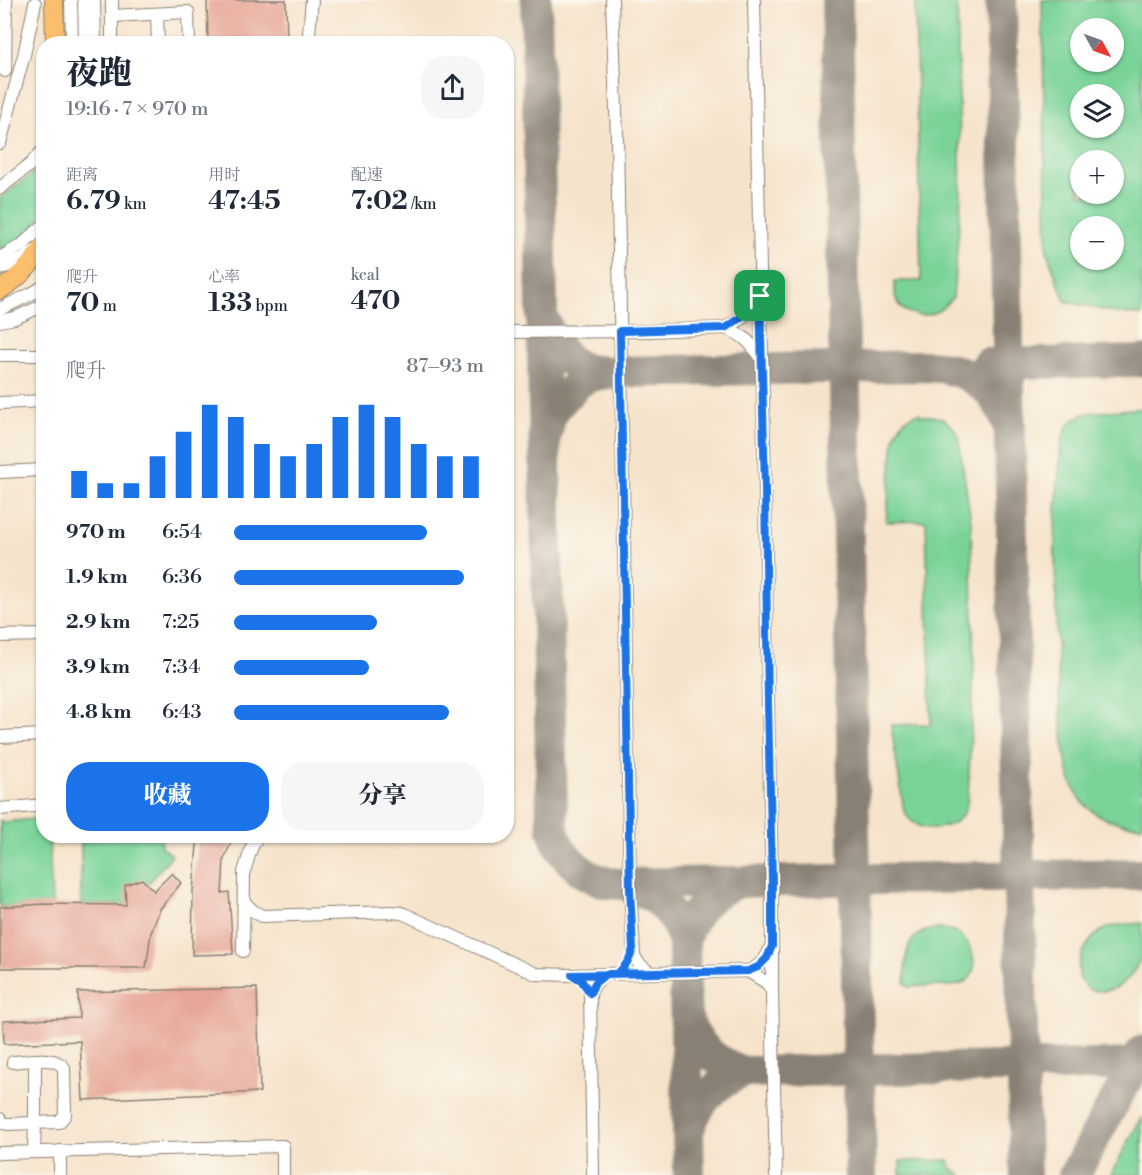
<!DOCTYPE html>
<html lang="zh">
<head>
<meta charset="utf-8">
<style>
	body { margin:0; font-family:"Libre Bodoni","Noto Serif SC",serif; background:#f6f6f7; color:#1f2937; height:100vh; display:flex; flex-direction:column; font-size:22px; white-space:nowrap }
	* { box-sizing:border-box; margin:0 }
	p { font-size:20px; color:#747a83 }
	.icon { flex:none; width:33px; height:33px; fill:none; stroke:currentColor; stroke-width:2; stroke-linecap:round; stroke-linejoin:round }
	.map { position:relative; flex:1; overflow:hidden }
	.sheet { position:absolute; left:36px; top:36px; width:478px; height:807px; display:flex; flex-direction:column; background:#fff; border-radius:24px; box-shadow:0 2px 4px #0004 }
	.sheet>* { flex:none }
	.needle { width:39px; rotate:130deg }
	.fabs { position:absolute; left:1070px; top:18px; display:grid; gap:12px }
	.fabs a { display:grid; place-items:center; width:54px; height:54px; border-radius:50%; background:#fff; box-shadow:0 2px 4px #0004; font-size:30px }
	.pin { position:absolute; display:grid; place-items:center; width:51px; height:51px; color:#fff; margin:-26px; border-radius:12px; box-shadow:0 3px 9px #0006 }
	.round { display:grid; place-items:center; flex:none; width:63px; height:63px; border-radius:24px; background:#f6f6f7 }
	.overview { display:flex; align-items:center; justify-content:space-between; height:102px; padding:0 30px }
	h1 { font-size:33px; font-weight:800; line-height:45px }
	.stats { display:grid; grid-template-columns:repeat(3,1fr); gap:9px; height:102px; padding:6px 30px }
	.stats div { display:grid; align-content:center }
	.stats b { font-size:26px; font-weight:800 }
	.stats small { font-size:16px; font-weight:400 }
	.stats p { font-size:16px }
	.chart { height:168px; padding:12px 30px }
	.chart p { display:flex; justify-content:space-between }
	.chart svg { width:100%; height:108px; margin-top:6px; stroke:#1a73e8; stroke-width:6 }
	.cta { display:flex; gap:12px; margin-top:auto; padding:12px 30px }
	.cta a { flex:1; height:69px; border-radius:24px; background:#1a73e8; color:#fff; font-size:24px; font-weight:800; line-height:69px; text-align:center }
	.cta a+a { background:#f6f6f7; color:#1f2937 }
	ul { padding:0 30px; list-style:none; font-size:20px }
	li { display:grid; grid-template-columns:96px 72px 1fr; align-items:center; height:45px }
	li i { height:15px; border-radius:8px; background:#1a73e8 }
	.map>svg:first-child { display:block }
</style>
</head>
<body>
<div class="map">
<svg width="1142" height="1175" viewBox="0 0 1142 1175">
	<rect width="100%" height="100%" fill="#fbf7ec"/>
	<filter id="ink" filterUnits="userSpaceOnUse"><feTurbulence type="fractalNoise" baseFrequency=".0167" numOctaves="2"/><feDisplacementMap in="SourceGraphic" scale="12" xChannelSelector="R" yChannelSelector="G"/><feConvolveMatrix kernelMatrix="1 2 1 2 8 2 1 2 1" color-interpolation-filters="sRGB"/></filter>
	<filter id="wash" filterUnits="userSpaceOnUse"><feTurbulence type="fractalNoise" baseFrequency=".008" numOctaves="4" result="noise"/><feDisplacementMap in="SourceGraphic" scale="24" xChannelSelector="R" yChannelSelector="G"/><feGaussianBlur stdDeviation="1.35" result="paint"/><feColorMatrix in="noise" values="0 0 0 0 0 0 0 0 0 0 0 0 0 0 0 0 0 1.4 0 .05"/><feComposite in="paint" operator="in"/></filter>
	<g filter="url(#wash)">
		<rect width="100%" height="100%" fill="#f6e3cb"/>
		<g fill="#79d399" stroke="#4a785a" stroke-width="1.5" fill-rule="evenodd">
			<path d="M915,0h42l4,201 -8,96c-10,13 -25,23 -42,16 -4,-1 -9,-4 -12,-8 -5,-7 -4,-16 -4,-24h26z"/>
			<path d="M1042,0h100v315l-22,-1 -55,-13 -18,-49zM1080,28h33v34h-33zM1080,94h33v34h-33zM1080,160h33v34h-33zM1080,226h33v34h-33z"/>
			<path d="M43,163c0,10 3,44 -1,51 -8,17 -26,28 -42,37v-53l38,-29z"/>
			<path d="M1142,408v418c-25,-2 -49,-7 -63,-29 -14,-21 -14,-47 -17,-70 -5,-41 -5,-82 -6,-123 0,-24 -2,-49 -1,-73 1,-29 4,-58 6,-86 3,-17 10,-28 27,-32z"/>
			<path d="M920,413v3c18,-1 30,3 38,19l13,86 3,141 -6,135c-1,8 -2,16 -9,22 -9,9 -30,12 -41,6 -7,-3 -11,-8 -14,-14l-13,-86 40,-1 -5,-203 -40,1 8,-83c4,-14 11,-23 26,-26z"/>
			<path d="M43,818l1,18h5l3,69 -52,2v-87l3,2z"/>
			<path d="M81,836h80v11l11,8 -25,30 -21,20h-45z"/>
			<path d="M1142,923c0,9 0,24 0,33 0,0 -4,7 -4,8 -9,16 -20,28 -40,27 -4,0 -9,-1 -12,-4 -17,-16 -1,-46 15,-56 12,-7 28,-7 41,-8z"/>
			<path d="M936,929c7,0 16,0 22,4 14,10 24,38 7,49 -13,8 -40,2 -56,5l-4,-4c1,-26 -2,-51 31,-54z"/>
			<path d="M1142,1116v59h-31l4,-8z"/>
			<path d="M949,1160l2,9 12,6h-63v-14z"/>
		</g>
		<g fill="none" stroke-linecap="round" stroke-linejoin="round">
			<g stroke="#898074" stroke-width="32">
				<path d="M536,0l16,819c1,4 0,10 2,14 5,21 27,42 48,48 7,3 15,3 23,3l517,-10"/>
				<path d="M837,0l24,1175"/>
				<path d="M1001,0l24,1175"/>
				<path d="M544,320c8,20 19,42 42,49 8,3 19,2 28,3l314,-6c39,2 68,21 80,59"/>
				<path d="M987,364l155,-3"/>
				<path d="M547,432l3,-15 6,-10 20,-22 11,-8 26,-5"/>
				<path d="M626,885c30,9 48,26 58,56"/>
				<path d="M686,1015c9,30 29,48 58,57l398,-8"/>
				<path d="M689,1129c9,-28 28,-47 55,-57"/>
				<path d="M689,1175l-5,-234c8,-28 26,-49 54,-58"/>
				<path d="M1074,1175l68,-124"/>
			</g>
		</g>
		<g id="blocks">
			<g fill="#e6a597">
				<path d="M207,0h79l1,44h-79z"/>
				<path d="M202,836h32l-10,23 -2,34 7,-1 4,62 -41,1 1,-64 4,-46z"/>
				<path d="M172,873l9,10 -21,26 -9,24 -5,35h-146v-61l44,-3 82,1 -1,-20 17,-6 12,12z"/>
				<path d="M257,988l3,104 -177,8 -3,-59 -76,3 -1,-23 76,-3 -1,-26z"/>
			</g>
		</g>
	</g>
	<g filter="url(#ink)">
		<use href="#blocks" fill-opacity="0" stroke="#898074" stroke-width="1.5"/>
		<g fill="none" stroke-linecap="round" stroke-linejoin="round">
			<g stroke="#898074" stroke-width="14">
				<g id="minor">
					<path d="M71,0l1,44"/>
					<path d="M84,0l1,44"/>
					<path d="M94,0l1,44"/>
					<path d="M612,0l5,137 13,752 4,67 5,8 11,9"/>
					<path d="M754,0l11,488 3,216 4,179v107l4,185"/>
					<path d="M157,14l1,30"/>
					<path d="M112,16l76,-4 1,32"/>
					<path d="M112,44v-44"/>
					<path d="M308,44l4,-44"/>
					<path d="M5,71l1,-71"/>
					<path d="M0,143l24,-88 11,-52"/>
					<path d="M0,188l31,-24 13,-15"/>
					<path d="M0,258l22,-13 22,-20"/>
					<path d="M0,269l23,-10 13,-9"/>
					<path d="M0,309l31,-15 13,-8"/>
					<path d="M0,321l15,-3 29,-13"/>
					<path d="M725,328c20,7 24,14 37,30"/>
					<path d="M507,332l141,-1 77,-3 13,-7 13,-12 9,-13"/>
					<path d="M0,355h44"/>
					<path d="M0,403l44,-2"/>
					<path d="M0,472l44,-2"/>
					<path d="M0,636l44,-1"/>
					<path d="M0,737l44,-2"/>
					<path d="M0,809l44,-4"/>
					<path d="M244,902l9,9 9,5 130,-4 10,1 134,61 36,1 34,-1"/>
					<path d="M243,951l1,-79 7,-23 6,-13"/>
					<path d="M748,971c12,-5 18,-11 23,-24"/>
					<path d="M13,1062c15,-1 43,-7 51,6l1,47 -6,7 -24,1 -1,29"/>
					<path d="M0,1119l3,4 4,1 28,-1v-62"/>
					<path d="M60,1151v24"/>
					<path d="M0,1153l283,-7v29"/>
					<path d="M593,1175l-3,-182 5,-10 11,-9 142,-3 19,12 5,7"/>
				</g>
			</g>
			<g stroke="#898074" stroke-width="20">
				<g id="highway">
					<path d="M54,0l1,44"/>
					<path d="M0,290c19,-12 33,-26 44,-45"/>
				</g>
			</g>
			<use href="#minor" stroke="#fff" stroke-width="12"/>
			<use href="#highway" stroke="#fabe6d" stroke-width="18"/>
		</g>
	</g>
	<g fill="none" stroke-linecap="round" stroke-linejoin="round" filter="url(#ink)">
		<g stroke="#fff" stroke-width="12">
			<path id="route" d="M760,296c-10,14 -20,24 -35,32l-105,3 10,558 3,60c-3,11 -8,17 -16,25l-45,1 9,5 9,13 5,-10 11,-9 142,-3 10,-4 9,-9 5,-12v-65l-4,-177 -3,-216 -5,-192"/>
		</g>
		<use href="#route" stroke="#1a73e8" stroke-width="8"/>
	</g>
</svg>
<div class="fabs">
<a><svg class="needle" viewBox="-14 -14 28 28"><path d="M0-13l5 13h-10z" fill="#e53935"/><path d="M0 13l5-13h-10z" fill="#747a83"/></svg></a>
<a><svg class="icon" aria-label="layers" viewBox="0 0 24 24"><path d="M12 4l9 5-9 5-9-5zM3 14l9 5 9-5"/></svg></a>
<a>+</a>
<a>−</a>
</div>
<div class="pin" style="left:760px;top:296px;background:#1e9e55"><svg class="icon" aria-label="arrive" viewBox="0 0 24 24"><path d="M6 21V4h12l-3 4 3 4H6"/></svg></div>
<section class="sheet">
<div class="overview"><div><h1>夜跑</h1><p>19:16 · 7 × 970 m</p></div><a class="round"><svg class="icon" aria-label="share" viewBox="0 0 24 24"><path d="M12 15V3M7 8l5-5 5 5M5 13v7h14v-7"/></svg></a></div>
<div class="stats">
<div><p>距离</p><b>6.79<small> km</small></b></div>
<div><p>用时</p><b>47:45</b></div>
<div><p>配速</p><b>7:02<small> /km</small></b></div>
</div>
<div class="stats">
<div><p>爬升</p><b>70<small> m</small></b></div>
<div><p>心率</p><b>133<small> bpm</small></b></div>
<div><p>kcal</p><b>470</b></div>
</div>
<div class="chart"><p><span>爬升</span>87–93 m</p>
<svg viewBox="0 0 160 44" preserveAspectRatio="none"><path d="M5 44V33M15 44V38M25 44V38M35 44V27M45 44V17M55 44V6M65 44V11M75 44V22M85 44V27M95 44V22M105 44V11M115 44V6M125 44V11M135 44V22M145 44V27M155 44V27"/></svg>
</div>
<ul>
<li><b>970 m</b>6:54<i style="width:77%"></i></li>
<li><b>1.9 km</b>6:36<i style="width:92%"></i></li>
<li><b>2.9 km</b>7:25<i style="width:57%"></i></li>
<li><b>3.9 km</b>7:34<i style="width:54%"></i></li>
<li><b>4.8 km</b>6:43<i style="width:86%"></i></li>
</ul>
<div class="cta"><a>收藏</a><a>分享</a></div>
</section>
</div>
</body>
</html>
